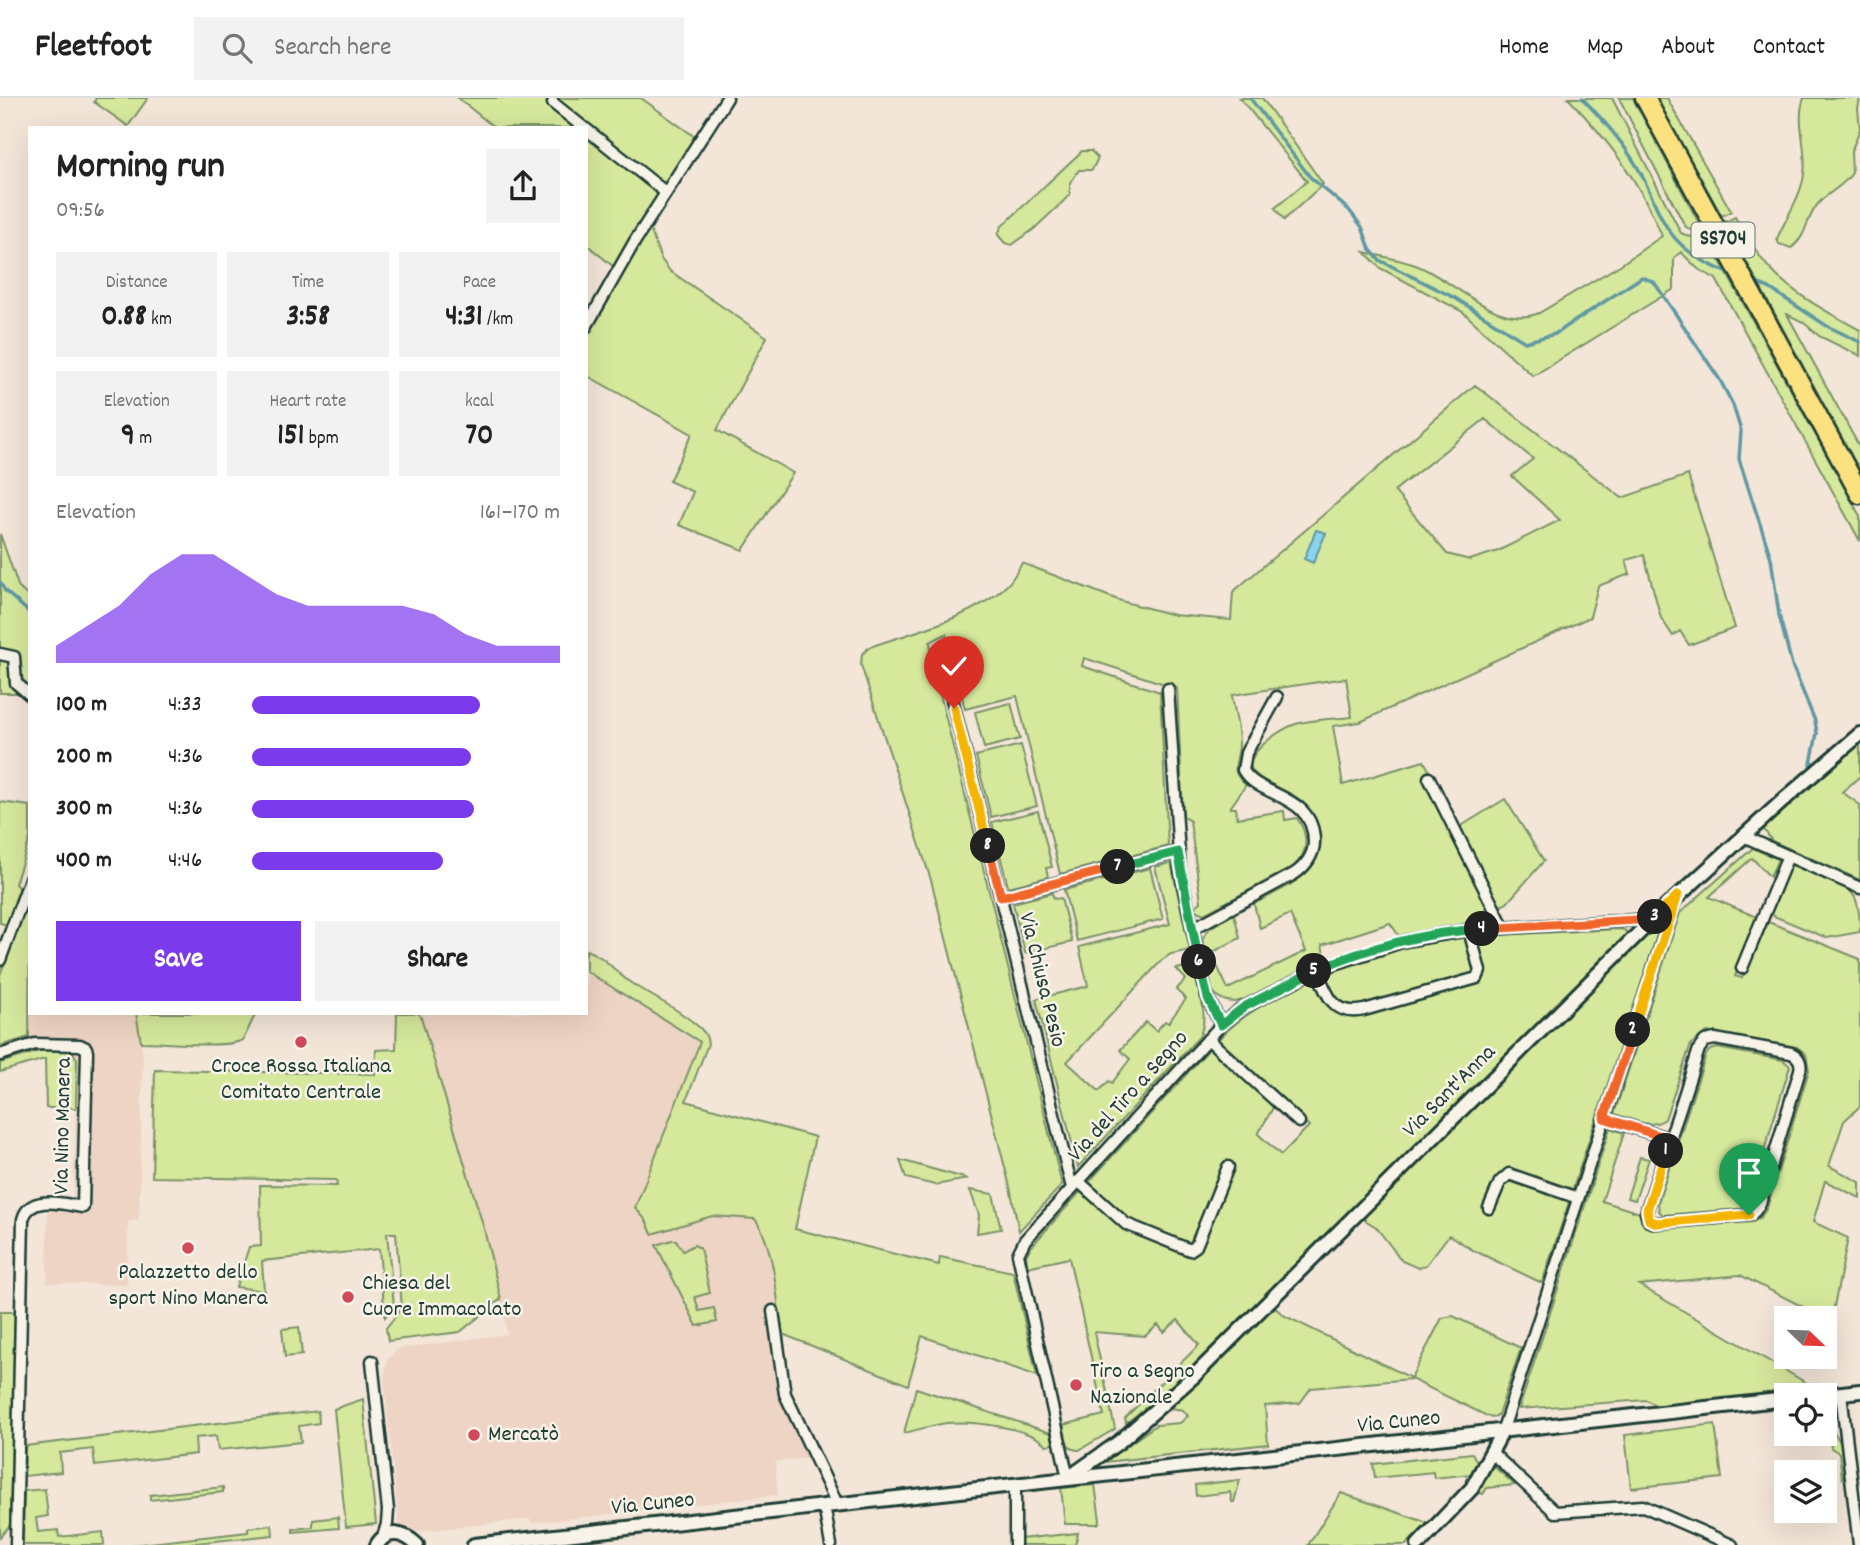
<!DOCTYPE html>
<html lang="en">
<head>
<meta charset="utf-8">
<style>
	body { margin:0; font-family:Dekko,sans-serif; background:#f2f2f2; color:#222; height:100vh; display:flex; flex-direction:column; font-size:26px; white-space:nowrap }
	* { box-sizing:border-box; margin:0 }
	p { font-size:23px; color:#767676 }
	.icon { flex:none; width:38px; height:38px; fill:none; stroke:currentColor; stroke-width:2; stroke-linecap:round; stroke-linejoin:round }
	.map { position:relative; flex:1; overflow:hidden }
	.drawer { position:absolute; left:28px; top:28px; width:560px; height:889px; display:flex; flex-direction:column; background:#fff; border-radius:0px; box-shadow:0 7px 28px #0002 }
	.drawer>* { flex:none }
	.needle { width:46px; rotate:113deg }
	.buttons { position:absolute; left:1774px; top:1208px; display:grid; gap:14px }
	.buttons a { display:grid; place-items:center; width:63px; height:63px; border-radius:0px; background:#fff; box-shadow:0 7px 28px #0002; font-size:35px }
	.pin { position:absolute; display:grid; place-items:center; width:60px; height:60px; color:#fff; margin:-72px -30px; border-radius:50% 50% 50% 0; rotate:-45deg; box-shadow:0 0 7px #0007 }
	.pin .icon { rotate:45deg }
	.km { position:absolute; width:35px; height:35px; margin:-18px; border-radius:50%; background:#222; color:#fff; font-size:19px; line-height:35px; text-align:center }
	.round { display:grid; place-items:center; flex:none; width:74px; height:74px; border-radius:0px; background:#f2f2f2 }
	.head { display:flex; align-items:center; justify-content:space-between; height:119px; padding:0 28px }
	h1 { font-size:38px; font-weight:700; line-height:52px }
	.figures { display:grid; grid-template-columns:repeat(3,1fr); gap:10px; height:119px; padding:7px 28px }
	.figures div { display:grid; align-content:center; border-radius:0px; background:#f2f2f2; text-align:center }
	.figures b { font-size:30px; font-weight:700 }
	.figures small { font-size:19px; font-weight:400 }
	.figures p { font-size:19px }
	.chart { height:196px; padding:14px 28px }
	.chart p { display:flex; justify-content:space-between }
	.chart svg { width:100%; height:126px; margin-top:7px; fill:#7c3aed; opacity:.7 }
	.button { display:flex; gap:14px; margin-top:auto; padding:14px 28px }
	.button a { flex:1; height:80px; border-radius:0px; background:#7c3aed; color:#fff; font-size:28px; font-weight:700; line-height:80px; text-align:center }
	.button a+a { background:#f2f2f2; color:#222 }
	ul { padding:0 28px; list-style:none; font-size:23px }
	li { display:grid; grid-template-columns:112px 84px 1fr; align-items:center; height:52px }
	li i { height:18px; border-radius:9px; background:#7c3aed }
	header { display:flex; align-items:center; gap:42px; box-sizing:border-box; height:98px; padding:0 35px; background:#fff; border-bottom:2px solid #e0e0e0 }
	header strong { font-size:33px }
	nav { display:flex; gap:38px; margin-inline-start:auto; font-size:24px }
	.search { width:490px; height:63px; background:#f2f2f2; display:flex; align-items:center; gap:18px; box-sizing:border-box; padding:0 24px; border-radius:0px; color:#767676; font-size:26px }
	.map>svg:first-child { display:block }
</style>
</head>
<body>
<header>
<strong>Fleetfoot</strong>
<div class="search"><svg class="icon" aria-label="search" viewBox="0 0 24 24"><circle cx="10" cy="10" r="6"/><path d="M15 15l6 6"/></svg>Search here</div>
<nav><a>Home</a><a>Map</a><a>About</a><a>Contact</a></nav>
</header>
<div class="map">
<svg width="1860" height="1447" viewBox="0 0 1860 1447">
	<rect width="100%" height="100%" fill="#f3e5d8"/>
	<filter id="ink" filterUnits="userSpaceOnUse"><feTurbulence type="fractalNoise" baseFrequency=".0143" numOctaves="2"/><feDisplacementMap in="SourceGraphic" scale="14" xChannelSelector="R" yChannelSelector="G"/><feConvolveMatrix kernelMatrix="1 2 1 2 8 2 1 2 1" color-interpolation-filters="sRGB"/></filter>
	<g filter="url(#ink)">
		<g fill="#eed4c5">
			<path d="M586,873l114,70 -65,167 11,12 6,14 60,-18 43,3 9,12 16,75v27l8,56 31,68 -44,5 3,33 -247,28 -1,-4 -118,13 -13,-7 -15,-145 3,-19 10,-12 110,-15 -6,-35 -17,-70 -63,-212 -3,-4h168z"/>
			<path d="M30,915h106l7,41 -4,166 -11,1 -1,64 -80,-2 1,-74 25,-1 4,-148 -5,-9 -29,-1 -14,-13z"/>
		</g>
		<g fill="#d6e89c" stroke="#7a9268" stroke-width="2" fill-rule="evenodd">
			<path d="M96,0h52l-20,28 -34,-24z"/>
			<path d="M458,0h183l54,39 -81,130 -28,-23v-116h-91z"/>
			<path d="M1240,0h22l61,86 -39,36 -9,-12 32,-27z"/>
			<path d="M1568,0h44l69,135 9,4 14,-5 156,284v25l-144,-262 -18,-10 -17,-17 -7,6v31l-141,87 -70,-64 -83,-44 -15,-16c17,5 36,7 53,14 37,15 80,64 121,47l81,-48 42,-29c-22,-55 -54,-96 -94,-138z"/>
			<path d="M1619,0h14l68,129 -10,3 -6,-4z"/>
			<path d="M1656,0h11l64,113 -9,5z"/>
			<path d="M1804,0h56l-2,11 2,20 -9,23 1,21c-9,14 -24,19 -34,31 -12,14 -11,33 -27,44l-12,-4 -2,-5c8,-20 25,-44 27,-65 4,-26 -9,-52 0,-76z"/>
			<path d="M1082,53h9l7,7 -6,12h-13l-9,13v12l-36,34 -22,16 -7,-2 -7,-8 3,-8z"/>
			<path d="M1735,119c11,18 21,36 34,51 25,27 60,45 91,62v26l-41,-20 -16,-14 -16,-8 73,134v23l-135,-249z"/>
			<path d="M649,128l12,33 9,12 97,66 -50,93 76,43 -50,77 -64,-25 14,-33 -24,-11 23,-47 -106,-59v-39z"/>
			<path d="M1475,287l147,113 66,-23 47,153 -46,17 -9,-14 -7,5 -12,-18 -17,-63 -18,5 4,14 -32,12 -8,31 -230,105 -27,4 10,59 81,-24 7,13 -7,4 73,145 -56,4 -42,9 -9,-13 -68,22 3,14c-21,9 -71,41 -90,43 -9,0 -18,-4 -23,-12l-10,-51 8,-11 24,-14 6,24 -29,15 17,36 78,-38 -16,-37 -30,14 -6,-24c29,-16 75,-31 65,-73 -3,-11 -9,-24 -19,-31 -13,-11 -34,-15 -46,-27 -15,-17 26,-43 39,-48 15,-6 42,-6 59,-8l-6,-39 -114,17c2,16 8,35 7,51 -1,17 -11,24 7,39l-16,23h6l1,10 47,-7 1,9 12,-2c12,17 12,35 -4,49l-89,47 -9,-4 -1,-3 7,-5 -11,-81 -7,-5 -6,-128 -93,-30 -2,8 78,26 8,154 -108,28 -43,-178 -52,13 -19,-75 -16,8 3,24 129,519 -43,46 -9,-44 -79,-307 -70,-215 1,-11 8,-7c42,-15 103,-29 136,-61 7,-6 11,-15 16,-23l99,38 53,14 57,5 2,-28zM1485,321l48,40 -21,17 48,44 -62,31 -28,9 -23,-6 -53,-63z"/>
			<path d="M0,436l19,54 11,10v93l-9,-6 -5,-31 -4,-3 -12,-1z"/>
			<path d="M0,559l11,2 2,27 6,7h-19z"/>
			<path d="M1011,605l9,36 -36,9 -9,-36z"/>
			<path d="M1860,644v34l-18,16 18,13v75l-88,-39 -10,-14z"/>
			<path d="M1021,647l16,61 -46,11 -15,-61z"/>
			<path d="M1505,701l39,62 -37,42 -8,4 -41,-79z"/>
			<path d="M0,704l30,4v32l-15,46 6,6 -13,35 -8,-2z"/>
			<path d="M1038,713l14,56 -6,1 2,9 -40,10 -16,-65z"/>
			<path d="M1753,750l25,11 -8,18 -18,-19 -43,39 50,21 -24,58 7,2 24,-57 94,38v147l-16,15 -15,45 31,16v16l-35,-17 -12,41 35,16 -17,83 -91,-46 -101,10 178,104 -160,17 -11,-6 -127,9 91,-281 14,5 -22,68 38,12 1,9 10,7 102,-7 7,-4 7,-10 42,-138 -3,-16 -9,-7 -90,-15 -16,12 -26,75c-15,11 -34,0 -51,-5l66,-201z"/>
			<path d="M1171,765l19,87 -19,4 -9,6 -95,102 32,29 10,-10 3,2 18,-24 -10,-9 26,-28 10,9 9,-10 3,2 18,-24 -10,-9 10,-11 -10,-10 17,-3c5,22 17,50 6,71l-121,130 -42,-168 52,-13 -9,-39 91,-23 -15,-57z"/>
			<path d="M1790,766c13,6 53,19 62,29 7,8 8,28 8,39l-33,6 -58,-24z"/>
			<path d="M1150,770l13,51 -86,22 -13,-51z"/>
			<path d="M1052,795l2,6 7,-1 11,44 -47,11 -12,-50z"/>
			<path d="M30,802l-1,137 -29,9v-71l24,-65z"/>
			<path d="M1654,830l4,5 -86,258 -58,-20h-5l-5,12 5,-4 61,20 -28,84 -69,-33 -24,-15 -23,30 -8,3 -16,-7 -26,-34 -14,-9z"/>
			<path d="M1621,831l5,2v5l-433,431 -32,29 -35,27 -1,-5 74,-73 -21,-25 -14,12 -6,-7 -13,11 -51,-4 21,97 -36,21c-14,0 -13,-14 -16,-25l41,-10 -35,-157 -42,9 -1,-11 4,-8 51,-57 40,36 65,27h8l6,-7 -8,-4 -5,2 -55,-23 -43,-40 121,-134 64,58 -16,28 23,21 28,-29 -92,-85c27,-30 64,-46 99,-64l8,22 23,15 134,-34 2,-8 -9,-36z"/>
			<path d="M1468,838l8,34 -2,5 -120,33 -20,-9 -12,-25c48,-16 95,-33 146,-38z"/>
			<path d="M586,852c19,6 29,22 45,33 23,15 50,27 70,46 5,5 6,8 7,15l-22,57 129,36 -20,92 144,36 1,-8 73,15 24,104 -115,-40 -14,49 -128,-52c-1,-31 -7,-90 -25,-114l-43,-3 -60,18 -6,-14 -11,-12 65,-166 -114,-71z"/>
			<path d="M136,915h120l-13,27c-19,9 -78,2 -102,2z"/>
			<path d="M397,915h21l3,4 63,212 17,70 -41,33 -72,9 -2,-13 16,-20 -6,-75h-9l7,73 -9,11 -6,-68 -117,12 2,30 -28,-4 13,-40 12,-1 -1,-61 77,1 -1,-6 -184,-3 3,-107 220,4 1,-24 20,-1z"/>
			<path d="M1717,950l66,12 7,6 -42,137 -7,6 -78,6 -4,-4 -1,-8 48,-148 4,-5z"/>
			<path d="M43,952l29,1 5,8 -1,49h-30l-1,-49 -45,13v-9z"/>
			<path d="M1640,1059l9,2 -14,41 -8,-2z"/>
			<path d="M900,1062l68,19 -33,6 -29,-7z"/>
			<path d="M970,1092l23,4 8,35 -24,4 2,-18z"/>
			<path d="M672,1142h4l7,11 11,-6 6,3 10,45 -15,4 4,14 15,-3 3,14 -20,4 -41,-81z"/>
			<path d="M1274,1209l11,9 126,62 31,-60 11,-2 68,32 -23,67 -7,3 -80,-39 -100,9 -11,15 -35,3 3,38 -164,18 52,-37 24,-2 8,-7 -5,-6 -13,-2z"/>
			<path d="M0,1214h15l-5,213 -10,12z"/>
			<path d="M299,1229l3,28 -17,2 -3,-28z"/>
			<path d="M916,1290l135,45 2,11 -7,1c-16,-18 -75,-24 -99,-22 -14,2 -29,7 -43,10z"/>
			<path d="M363,1301l13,125 -30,3 -12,-118z"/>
			<path d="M318,1313l1,12 -20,3 2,16 -83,8 -2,-14 -21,2 1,16 -101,12 -2,-17 -33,4 1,19 -37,4 1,-30z"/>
			<path d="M1825,1325c18,15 19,30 21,52l-4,3 -3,-25 -8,-5 -2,-11 -8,1 -1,-5h5z"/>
			<path d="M1715,1326l7,54 -91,10 -6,-53z"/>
			<path d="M1472,1355l5,9 -5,12 -38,4 -1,-6 -58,6 -2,-14z"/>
			<path d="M1492,1367l23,20 -28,3 -4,6 -6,-2z"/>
			<path d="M1240,1382l-6,22h-2l-2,-10 -34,4 -1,-11z"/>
			<path d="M1095,1387l5,35 -2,4h-33l-4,-36z"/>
			<path d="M223,1389v5l-73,8v-5z"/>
			<path d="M45,1391l3,27 -12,2 2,14 20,-2 1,7 44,-5 1,13h-81l1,-54z"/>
			<path d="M1341,1395l87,30 -22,22h-98z"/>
			<path d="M338,1419l1,11 -46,4v-3l20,-2v-7z"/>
			<path d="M272,1427l1,10 -98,10h-43l116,-13v-4z"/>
			<path d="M1078,1435l-3,12h-55v-6z"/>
		</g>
		<path fill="#8bd4ed" stroke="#6098a3" stroke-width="2" d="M1316,432l10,3 -13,30 -9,-4z"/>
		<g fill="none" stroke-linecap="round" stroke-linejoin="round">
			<g stroke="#6098a3" stroke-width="3.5">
				<path d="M1250,0l60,79 39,33 13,17 8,22 9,11 76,38 70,44 30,-8 87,-57 12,5 66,98 13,25 8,26 -2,28 32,99 8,57 13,50 23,56 2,12 -7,36"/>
				<path d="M1582,0c21,22 42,45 57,72 11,19 17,41 29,59 15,23 41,37 66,46"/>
				<path d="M1751,183l18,7 58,38 33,16"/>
				<path d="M0,484l5,9 25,22"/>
			</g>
			<g stroke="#1f3d34" stroke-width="15">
				<g id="street">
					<path d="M553,5l31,25"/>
					<path d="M586,31l79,63"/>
					<path d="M586,229l49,-86 92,-143"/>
					<path d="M0,556l14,3 2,26 14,12"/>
					<path d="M942,560l130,530"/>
					<path d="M1168,591l12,180 26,125 15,31"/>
					<path d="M1429,680l75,150"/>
					<path d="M1743,738l117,52"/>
					<path d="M1001,799l177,-45"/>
					<path d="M1192,831l102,-55c11,-7 20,-19 20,-32 0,-49 -56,-44 -71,-72l3,-17 31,-56"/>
					<path d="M0,862l30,-81"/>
					<path d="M1742,870l46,-112"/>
					<path d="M1317,872c9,23 16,47 47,40l113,-32 3,-7 -11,-41"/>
					<path d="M1208,941l91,83"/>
					<path d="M0,957l35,-11 45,1 6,3 1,4 -4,155c-20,-3 -53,-13 -60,12l-7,326"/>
					<path d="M1604,1020l66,21 -22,67 -2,7 3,8 8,2 92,-8 6,-4 5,-8 40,-133c2,-8 -2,-14 -9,-17l-76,-14 -10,2 -6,8 -29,90"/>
					<path d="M1078,1083l48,43 64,26 6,-4 32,-79"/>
					<path d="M1489,1110l11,-26 9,-8 69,24"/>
					<path d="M773,1213l12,83 52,110"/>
					<path d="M372,1263l16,149 -1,14 -4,13"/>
					<path d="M1841,1295l18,152"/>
					<path d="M1502,1334l174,-533"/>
					<path d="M1492,1355l63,59 88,-6 89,39"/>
					<path d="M1068,1380l-50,-224 7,-14 196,-215 23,-18 73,-37 88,-29 64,-11 184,-11"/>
					<path d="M824,1408l7,39"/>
					<path d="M1015,1447v-61"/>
				</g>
			</g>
			<g stroke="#1f3d34" stroke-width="18">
				<g id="secondary">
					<path d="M1825,1297l35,-4"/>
					<path d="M1071,1378l48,-34 74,-65 460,-458 134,-122 73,-63"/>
					<path d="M377,1447c10,-17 28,-12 40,0"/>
					<path d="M474,1447l1313,-146"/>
					<path d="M1418,1447l54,-57 30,-56"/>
				</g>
			</g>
			<g stroke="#1f3d34" stroke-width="23">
				<path id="highway" d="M1645,0l215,396"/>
			</g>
			<use href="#street" stroke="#f7f3e8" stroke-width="10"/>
			<use href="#secondary" stroke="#f7f3e8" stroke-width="12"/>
			<use href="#highway" stroke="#fbe180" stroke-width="18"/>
		</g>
	</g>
	<g fill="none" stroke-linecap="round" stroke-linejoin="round" filter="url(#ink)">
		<g stroke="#fff" stroke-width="14">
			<path id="split-1" d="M1666,1053l-19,59 2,10 8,3 92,-8"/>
		</g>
		<g stroke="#fff" stroke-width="14">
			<path id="split-2" d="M1633,932l-29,88 66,21 -4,12"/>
		</g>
		<g stroke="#fff" stroke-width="14">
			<path id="split-3" d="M1633,932l45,-135 -23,22"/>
		</g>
		<g stroke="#fff" stroke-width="14">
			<path id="split-4" d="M1482,831l171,-10 2,-2"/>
		</g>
		<g stroke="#fff" stroke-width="14">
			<path id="split-5" d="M1314,873c51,-23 111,-39 168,-42"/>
		</g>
		<g stroke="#fff" stroke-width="14">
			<path id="split-6" d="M1199,864l9,36 13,27 23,-18 70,-36"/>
		</g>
		<g stroke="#fff" stroke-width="14">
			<path id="split-7" d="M1118,769l60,-15 21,110"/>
		</g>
		<g stroke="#fff" stroke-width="14">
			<path id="split-8" d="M988,748l13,51 117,-30"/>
		</g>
		<g stroke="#fff" stroke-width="14">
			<path id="split-9" d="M954,610l34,138"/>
		</g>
		<use href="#split-1" stroke="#f5b400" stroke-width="9"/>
		<use href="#split-2" stroke="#f0652b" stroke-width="9"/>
		<use href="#split-3" stroke="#f5b400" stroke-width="9"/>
		<use href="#split-4" stroke="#f0652b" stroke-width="9"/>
		<use href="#split-5" stroke="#22a559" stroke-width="9"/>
		<use href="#split-6" stroke="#22a559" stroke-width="9"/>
		<use href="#split-7" stroke="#22a559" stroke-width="9"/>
		<use href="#split-8" stroke="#f0652b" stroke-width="9"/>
		<use href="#split-9" stroke="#f5b400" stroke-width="9"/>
	</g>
	<g fill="#d1495b" stroke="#f7f3e8" stroke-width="2.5">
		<circle cx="301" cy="944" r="7"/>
		<circle cx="188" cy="1150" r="7"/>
		<circle cx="348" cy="1199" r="7"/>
		<circle cx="1076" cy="1287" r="7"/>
		<circle cx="474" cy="1337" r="7"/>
	</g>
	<g text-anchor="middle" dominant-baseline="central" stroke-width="5" stroke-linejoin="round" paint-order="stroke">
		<rect fill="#f7f3e8" stroke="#60746a" stroke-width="2" x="1691.5" y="124.5" width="63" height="35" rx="5"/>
		<g font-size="21" font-weight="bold" fill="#1f3d34">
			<text x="1723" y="142">SS704</text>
		</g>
		<g font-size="23" fill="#1f3d34" stroke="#f7f3e8">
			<text transform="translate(1041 882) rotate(76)">Via Chiusa Pesio</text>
			<text transform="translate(1450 994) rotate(-45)">Via Sant'Anna</text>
			<text transform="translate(1129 999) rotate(-48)">Via del Tiro a Segno</text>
			<text transform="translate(64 1028) rotate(-89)">Via Nino Manera</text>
			<text transform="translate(1399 1325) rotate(-6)">Via Cuneo</text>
			<text transform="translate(653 1407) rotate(-6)">Via Cuneo</text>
		</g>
		<g font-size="23" fill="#1f3d34" stroke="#f7f3e8" text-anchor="start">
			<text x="301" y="969" text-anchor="middle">Croce Rossa Italiana<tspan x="301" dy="26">Comitato Centrale</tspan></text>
			<text x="188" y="1175" text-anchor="middle">Palazzetto dello<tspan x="188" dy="26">sport Nino Manera</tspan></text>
			<text x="362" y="1186">Chiesa del<tspan x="362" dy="26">Cuore Immacolato</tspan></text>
			<text x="1090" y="1274">Tiro a Segno<tspan x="1090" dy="26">Nazionale</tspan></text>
			<text x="488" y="1337">Mercatò</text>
		</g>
	</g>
</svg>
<div class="buttons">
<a><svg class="needle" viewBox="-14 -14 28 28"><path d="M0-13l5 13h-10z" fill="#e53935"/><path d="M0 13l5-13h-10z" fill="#767676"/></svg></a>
<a><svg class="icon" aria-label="locate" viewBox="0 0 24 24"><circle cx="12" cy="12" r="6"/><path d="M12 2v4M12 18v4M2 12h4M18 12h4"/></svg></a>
<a><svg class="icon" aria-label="layers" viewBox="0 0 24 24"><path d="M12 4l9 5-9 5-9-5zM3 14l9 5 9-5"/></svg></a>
</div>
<div class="pin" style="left:1749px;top:1117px;background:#1e9e55"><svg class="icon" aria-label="arrive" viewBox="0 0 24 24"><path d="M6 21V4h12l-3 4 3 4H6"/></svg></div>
<div class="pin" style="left:954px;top:610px;background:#d93025"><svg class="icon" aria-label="check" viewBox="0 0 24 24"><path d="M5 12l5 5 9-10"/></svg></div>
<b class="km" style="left:1666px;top:1053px">1</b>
<b class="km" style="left:1633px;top:932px">2</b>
<b class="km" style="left:1655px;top:819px">3</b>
<b class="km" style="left:1482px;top:831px">4</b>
<b class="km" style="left:1314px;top:873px">5</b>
<b class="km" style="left:1199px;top:864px">6</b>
<b class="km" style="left:1118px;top:769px">7</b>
<b class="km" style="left:988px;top:748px">8</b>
<section class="drawer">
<div class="head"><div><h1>Morning run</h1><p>09:56</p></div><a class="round"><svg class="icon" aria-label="share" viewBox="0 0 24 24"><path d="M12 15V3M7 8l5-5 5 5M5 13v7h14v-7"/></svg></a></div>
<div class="figures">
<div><p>Distance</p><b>0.88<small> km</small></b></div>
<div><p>Time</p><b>3:58</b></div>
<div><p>Pace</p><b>4:31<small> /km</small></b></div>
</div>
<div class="figures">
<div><p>Elevation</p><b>9<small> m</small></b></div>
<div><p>Heart rate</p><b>151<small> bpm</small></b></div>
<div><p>kcal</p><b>70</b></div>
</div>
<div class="chart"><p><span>Elevation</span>161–170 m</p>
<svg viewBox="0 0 160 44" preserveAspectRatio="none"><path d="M0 44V38L10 31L20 24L30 13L40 6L50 6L60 13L70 20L80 24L90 24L100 24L110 24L120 27L130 34L140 38L150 38L160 38V44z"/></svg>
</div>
<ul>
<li><b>100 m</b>4:33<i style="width:74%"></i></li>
<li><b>200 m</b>4:36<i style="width:71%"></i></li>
<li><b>300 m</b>4:36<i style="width:72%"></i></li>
<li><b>400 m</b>4:46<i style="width:62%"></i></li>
</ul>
<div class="button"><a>Save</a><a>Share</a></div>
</section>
</div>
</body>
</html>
